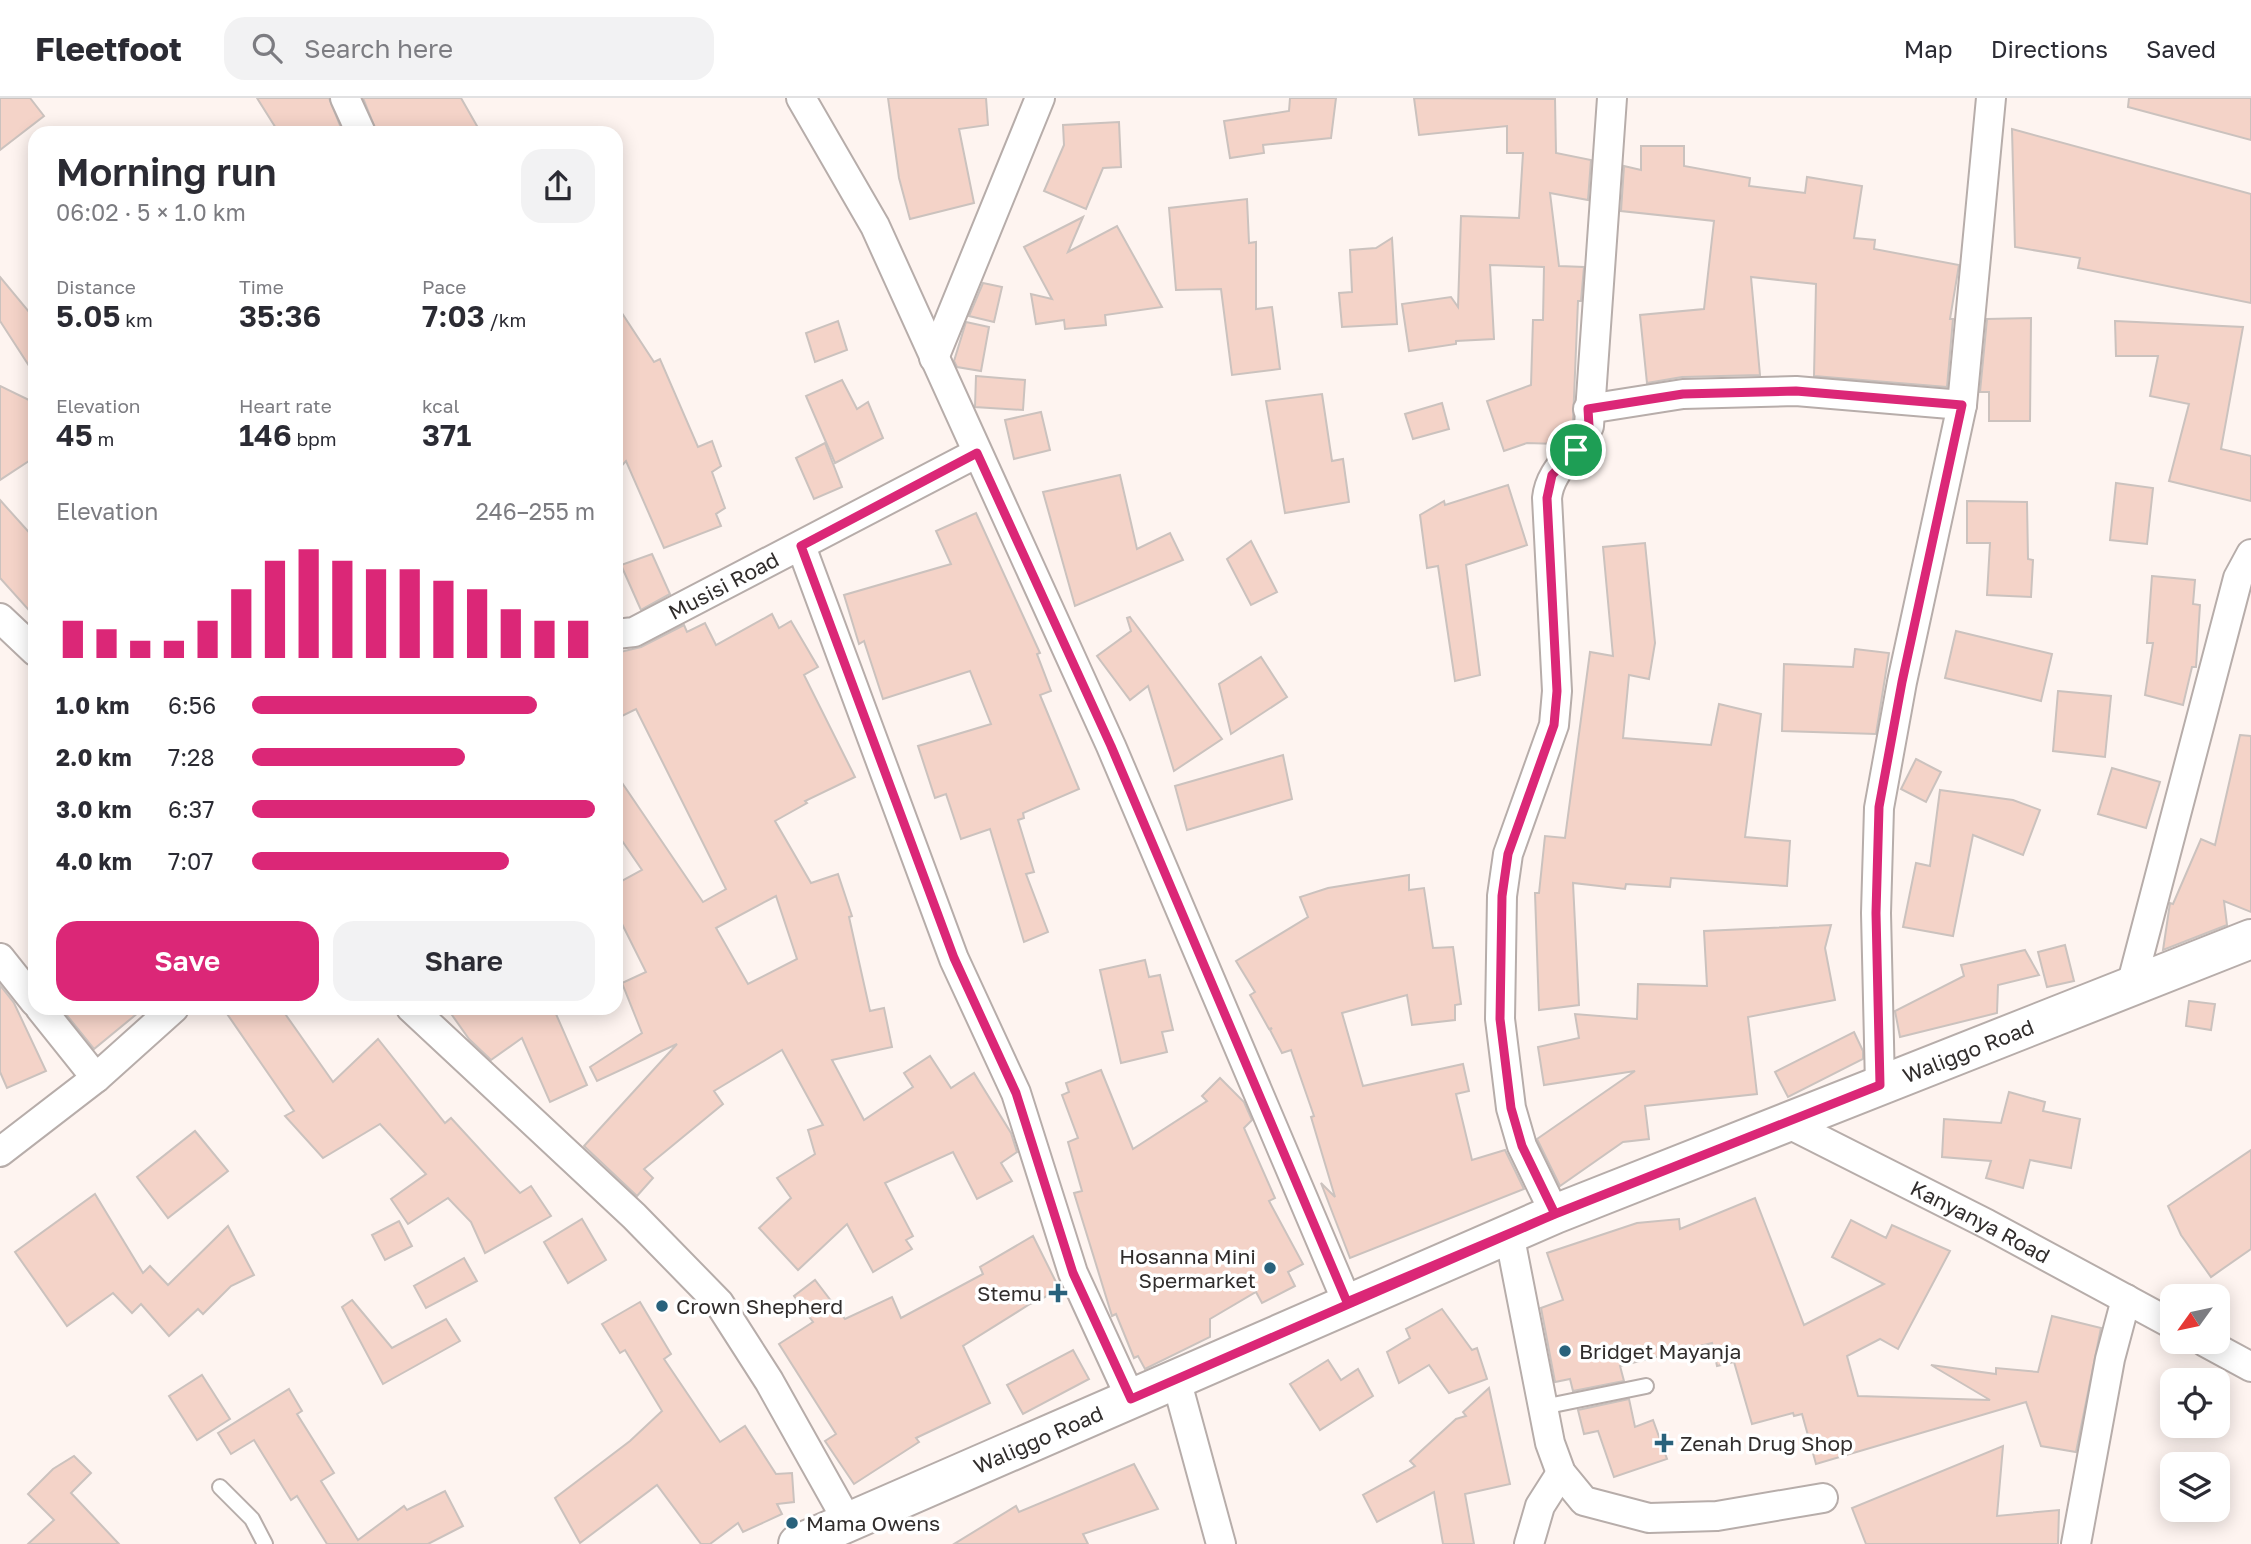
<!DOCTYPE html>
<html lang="en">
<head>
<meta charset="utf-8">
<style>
	body { margin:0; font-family:"Golos Text",sans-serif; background:#f2f2f3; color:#2b2b33; height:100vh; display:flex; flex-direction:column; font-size:26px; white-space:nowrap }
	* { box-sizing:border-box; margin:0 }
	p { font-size:23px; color:#7c7c81 }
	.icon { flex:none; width:38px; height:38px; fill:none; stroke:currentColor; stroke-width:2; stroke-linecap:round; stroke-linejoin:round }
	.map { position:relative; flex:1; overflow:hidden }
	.drawer { position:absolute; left:28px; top:28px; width:595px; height:889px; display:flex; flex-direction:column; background:#fff; border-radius:21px; box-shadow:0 4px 18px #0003 }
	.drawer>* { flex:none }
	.needle { width:46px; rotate:237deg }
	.fabs { position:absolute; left:2160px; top:1186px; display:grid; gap:14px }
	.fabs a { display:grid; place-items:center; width:70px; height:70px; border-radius:14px; background:#fff; box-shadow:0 4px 18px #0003; font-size:35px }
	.pin { position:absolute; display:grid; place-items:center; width:60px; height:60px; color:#fff; margin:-30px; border:4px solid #fff; border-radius:50%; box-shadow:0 2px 7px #0007 }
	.round { display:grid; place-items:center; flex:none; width:74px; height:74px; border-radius:21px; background:#f2f2f3 }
	.head { display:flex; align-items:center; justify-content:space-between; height:119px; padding:0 28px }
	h1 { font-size:38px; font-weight:600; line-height:52px }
	.stats { display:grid; grid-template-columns:repeat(3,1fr); gap:10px; height:119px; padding:7px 28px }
	.stats div { display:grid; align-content:center }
	.stats b { font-size:30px; font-weight:600 }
	.stats small { font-size:19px; font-weight:400 }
	.stats p { font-size:19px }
	.chart { height:196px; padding:14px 28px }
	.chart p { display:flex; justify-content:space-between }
	.chart svg { width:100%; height:126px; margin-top:7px; stroke:#db2777; stroke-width:6 }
	.action { display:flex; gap:14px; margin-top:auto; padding:14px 28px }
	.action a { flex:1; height:80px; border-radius:21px; background:#db2777; color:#fff; font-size:28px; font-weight:600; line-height:80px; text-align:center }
	.action a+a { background:#f2f2f3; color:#2b2b33 }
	ul { padding:0 28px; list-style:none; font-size:23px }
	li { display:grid; grid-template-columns:112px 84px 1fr; align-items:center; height:52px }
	li i { height:18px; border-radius:9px; background:#db2777 }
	header { display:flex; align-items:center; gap:42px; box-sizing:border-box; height:98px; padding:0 35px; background:#fff; border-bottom:2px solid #e1e1e2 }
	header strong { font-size:33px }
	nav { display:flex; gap:38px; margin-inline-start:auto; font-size:24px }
	.search { width:490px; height:63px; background:#f2f2f3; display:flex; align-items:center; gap:18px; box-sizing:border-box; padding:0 24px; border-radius:21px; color:#7c7c81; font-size:26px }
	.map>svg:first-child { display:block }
</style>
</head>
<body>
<header>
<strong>Fleetfoot</strong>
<div class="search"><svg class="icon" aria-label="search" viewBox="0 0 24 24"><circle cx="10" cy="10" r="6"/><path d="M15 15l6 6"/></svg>Search here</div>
<nav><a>Map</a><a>Directions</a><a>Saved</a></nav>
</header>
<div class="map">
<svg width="2251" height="1446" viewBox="0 0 2251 1446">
	<rect width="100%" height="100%" fill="#fef4f0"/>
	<g fill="#f4d3c8" stroke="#cbc2be" stroke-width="2" fill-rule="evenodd">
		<path d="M0,0h30l14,18 -44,34z"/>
		<path d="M257,0h72l14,35h-64z"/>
		<path d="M363,0h98l20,35h-104z"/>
		<path d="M888,0h98l2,27 -29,4 15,74 -64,16 -11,-41z"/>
		<path d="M1290,0h46l-5,40 -68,7 1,8 -34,5 -6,-37 65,-10z"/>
		<path d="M1414,0l141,1 1,54 35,7 -3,40 -38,-7 9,73 25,1 -3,34h-3l-5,120 -16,23 -30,-1 -23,8 -17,-50 44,-16 2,-65h10l1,-53 -54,-2 4,74 -38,2v3l-47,7 -7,-47 49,-7 7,10 3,-91 58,2 4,-65h-16v-27l-88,9z"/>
		<path d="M2129,0h122v42l-123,-33z"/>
		<path d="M1119,24l2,45 -18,1 -17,41 -42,-18 20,-46 -1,-20z"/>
		<path d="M2012,31l239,65v109l-173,-35 2,-10 -65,-11z"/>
		<path d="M1641,48h43v20l66,12 -1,8 56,7 2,-16 55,9 -8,52 21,2 -1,9 85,16 -9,54h3l-6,68 -133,-11 2,-92 -65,-7 9,98 -78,2 -35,6 -7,-68 64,-6 10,-88 -93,-10 3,-45 17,4z"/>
		<path d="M1247,101l2,44 7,-1v67l16,-2 8,62 -48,6 -11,-86 -45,1 -7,-82z"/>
		<path d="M1083,119l-15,35 49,-26 45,81 -57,8 1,10 -41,4 -1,-9 -28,4 -5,-30 21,5 -28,-52z"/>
		<path d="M1392,140l5,86 -55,3 -3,-34 13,-1 -2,-42 26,-2z"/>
		<path d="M0,179l35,42v56l-35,-54z"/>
		<path d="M983,185l19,4 -8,35 -25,-6z"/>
		<path d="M616,206l38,58 6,-3 38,88 14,-6 9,25 -9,6 13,36 -9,6 5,12 -57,22 -38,-87 -10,11z"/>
		<path d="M2031,220l-1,103h-41v-29h-9l7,-73z"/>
		<path d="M838,223l9,29 -32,12 -9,-29z"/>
		<path d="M2115,223l128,6 -22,122 30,7v45l-82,-20 20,-77 -39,-8 8,-40h-42z"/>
		<path d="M966,224l23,5 -8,44 -24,-4 -3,-6z"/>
		<path d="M976,278l49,4 -2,30 -48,-3z"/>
		<path d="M842,282l15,29 11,-7 15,36 -48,25 -29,-67z"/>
		<path d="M0,288l35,17v54l-35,23z"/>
		<path d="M1322,296l10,67 11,-2 6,43 -64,11 -19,-112z"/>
		<path d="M1442,305l7,26 -36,10 -8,-25z"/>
		<path d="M1041,314l9,38 -36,9 -9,-39z"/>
		<path d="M825,345l17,44 -28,12 -18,-41z"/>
		<path d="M1120,377l17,74 33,-16 13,27 -108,46 -32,-114z"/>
		<path d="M2116,385l37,5 -6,56 -37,-4z"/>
		<path d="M1508,387l19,60 -61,20 14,110 -25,6 -17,-115 -11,2 -7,-53 24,-14 1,4z"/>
		<path d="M0,402l35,39v78l-35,-39z"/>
		<path d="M1967,403l60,1 1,57 5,1 -2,37 -44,-2 3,-52h-23z"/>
		<path d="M976,415l64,140 -3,1 14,37 -11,4 39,94 -56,24 1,5 -6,2 16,52 -8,2 22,58 -24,10 -34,-113 -29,10 -15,-45 -11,4 -17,-52 73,-22 -21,-53 -87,28 -19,-58 -5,3 -15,-49 107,-31 -15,-33z"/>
		<path d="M1251,443l26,51 -26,13 -24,-46z"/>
		<path d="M1645,445l10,100 -6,36 -20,-4 -6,63 88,7 8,-41 42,10 -16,123 45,4 -3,45 -116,-8 -1,9 -44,-3 -1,5 -52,-6 6,122 -40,5 -4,-117h4l6,-57 20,2 25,-186 23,4 -10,-109z"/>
		<path d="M652,456l18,40 -29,16 -20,-45z"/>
		<path d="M2152,478l43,4 -2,24 7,1 -4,62h-4l-9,38 -38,-10 8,-52h-6z"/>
		<path d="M772,516l7,14 12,-7 27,46 -14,8 51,102 -50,24 2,2 -32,18 36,62 27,-9 14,42 -3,1 21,94 14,-3 8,39 -60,13 32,60 49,-33 -9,-14 26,-17 21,32 23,-15 37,60 6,19 -16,11 11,18 -35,18 -24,-47 -68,31 28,53 -7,4 6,9 -39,23 -26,-48 -49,46 -39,-42 32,-30 -14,-20 38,-24 -7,-24 15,-5 -41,-75 -68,41 9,13 -79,65 9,9 -16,18 -53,-50 93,-102 -80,37 -7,-14 52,-34 -20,-50 24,-11 -30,-60v-28l26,-14 -26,-38v-58l87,128 23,-13 -90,-180 -20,10v-66l25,-6 43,-22 3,7 18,-9 11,22zM776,798l21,63 -49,25 -32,-56z"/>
		<path d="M1130,519l92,122 -48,32 -26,-85 -18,14 -33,-44 34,-25 -4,-13z"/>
		<path d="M1956,533l96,23 -11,47 -96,-23z"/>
		<path d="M1855,551l34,4 -13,81 -94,-3 2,-67 69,3z"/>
		<path d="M1261,559l26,40 -56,37 -12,-50z"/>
		<path d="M2058,593l53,5 -6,61 -52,-6z"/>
		<path d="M2240,637l11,1v176l-27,-11 3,24 -64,25 7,-47 3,1 28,-65 14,6z"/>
		<path d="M1283,657l9,44 -105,31 -12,-44z"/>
		<path d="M1916,661l25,13 -15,30 -25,-13z"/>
		<path d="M2112,670l48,14 -14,46 -48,-14z"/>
		<path d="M1940,692l73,10 27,10 -17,45 -50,-20 -20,101 -50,-9 13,-64 14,3z"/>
		<path d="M1409,777v15l15,-2 9,60 20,-1 8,57 -6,1v15l-43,5 -5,-30 -65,18 21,73 100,-22 6,27 -13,3 16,66 33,-10 19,39 -174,69 -29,-75 14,14 -24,-80 3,-1 -23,-66 -9,3 -12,-23 2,-2 -3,1 -19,-34 5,-3 -19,-31 72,-44 -8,-20 28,-9z"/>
		<path d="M1831,827l-6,23 10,52 -87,17 9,77 -112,12 4,33 -26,3 -63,44 -23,-47 98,-68 -91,14 -6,-38 41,-9 -4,-24 62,5 1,-35 69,2 -3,-55z"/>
		<path d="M2065,847l9,36 -27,6 -9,-35z"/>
		<path d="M2025,852l14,25 -41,10 -1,28 -97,24 -5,-26 69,-35 -3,-11z"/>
		<path d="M1145,862l4,17 11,-2 13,55 -11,2 5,20 -46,11 -21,-93z"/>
		<path d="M0,887l14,18 32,68 -39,17 -7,-16z"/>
		<path d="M2189,903l26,3 -4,26 -25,-4z"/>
		<path d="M61,910h83l-50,41z"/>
		<path d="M223,910h58l52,74 45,-43 67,84 6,-5 69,75 11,-7 20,30 -66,37 -14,-31 -23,-24 -40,26 -17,-25 35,-25 -46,-50 -57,34 -38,-42 9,-5z"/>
		<path d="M447,910h118l-9,6 31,71 -37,17 -28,-64 -31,22 -22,-21z"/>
		<path d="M1854,934l9,19v8l-75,38 -13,-25z"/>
		<path d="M1101,972l32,79 74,-48 -5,-5 18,-18 24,24 8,18 -8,8 31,70 -6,3 34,63 -15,8 7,14 -33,17 -6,-11 -46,27v18l-65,32 -7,-13 -4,2 -18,-44 -4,2 -38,-123 8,-2 -14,-49 10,-4 -16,-43 7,-3 -3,-9z"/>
		<path d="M2009,994l36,10 -2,9 37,8 -9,49 -41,-8 -7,28 -37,-10 5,-17 -49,-4 2,-38 57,4z"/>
		<path d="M195,1033l33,40 -60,47 -31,-41z"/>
		<path d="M2251,1052v99l-40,28 -30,-42 -13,-29z"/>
		<path d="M95,1096l48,79 7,-7 18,19 60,-59 26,49 -23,11 -28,28 -5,-5 -29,27 -28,-32 -9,9 -19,-20 -46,33 -52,-74z"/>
		<path d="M1755,1100l49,127 80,-41 -52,-27 19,-37 35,18 6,-13 58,26 -52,98 -18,-10 -33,17 11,40 132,4 -59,-35 65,9v-6l42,4 14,-56 49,12 -25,124 -35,-6 -15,-44 -210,62 -14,-50 -8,2 -1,-3 -41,11 -18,-62 -17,4 -5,-23 -92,23 4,15 -51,10 -3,-12 -15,3 -14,-74 22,-8 -16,-47 90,-30 42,-4 1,10z"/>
		<path d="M582,1121l24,41 -38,23 -24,-41z"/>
		<path d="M399,1123l13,25 -27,14 -13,-25z"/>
		<path d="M1033,1138l27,54 -30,14 -67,42 27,57 -74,35 3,4 -65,42 -29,-43 11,-7 -57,-90 34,-22 -19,-26 21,-16 30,39 47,-22 9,21 82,-44 -3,-7z"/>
		<path d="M464,1160l13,23 -51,27 -12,-22z"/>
		<path d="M352,1202l40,48 54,-29 14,22 -77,43 -41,-77z"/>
		<path d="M640,1204l31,52 -7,5 56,83 25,-16 31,48 16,-1 2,29 -17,2 5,10 -39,18 -5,-9 -28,21h-9l-44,-59 -77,58 -25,-45 75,-57 32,-30 -37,-61 -5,3 -18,-29z"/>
		<path d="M1442,1211l30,41 5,-2 10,31 -38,14 -20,-28 -30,18 -12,-31 23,-14 -4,-9z"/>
		<path d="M1073,1252l16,29 -66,35 -16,-29z"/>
		<path d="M1328,1262l13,20 17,-11 15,27 -53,34 -30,-46z"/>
		<path d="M202,1277l28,44 -33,21 -28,-44z"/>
		<path d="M1489,1290l21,96 -45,10 9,50h-31l-9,-52 -57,30 -14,-27 52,-29 -5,-5 46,-42 10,-3 -3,-4z"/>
		<path d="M289,1291l13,22 -5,3 37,59 -13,8 37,59 46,-34 3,4 38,-19 18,35 -35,18h-101l-30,-48 -6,4 -37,-60 -23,14 -13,-21z"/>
		<path d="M1629,1301l6,28 18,-7 14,39 -53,18 -16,-46 -14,3 -6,-24z"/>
		<path d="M2003,1348l-6,70 62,-6 -1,34h-192l-14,-36z"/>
		<path d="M74,1358l17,17 -20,20 48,51h-91l26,-24 -26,-26 25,-25z"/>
		<path d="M1134,1366l24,45 -75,25 5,10h-134l62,-38 3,6z"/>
	</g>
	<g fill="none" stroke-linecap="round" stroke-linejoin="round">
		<g stroke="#b7adaa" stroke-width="18">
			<g id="lane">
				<path d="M1543,1309l103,-21"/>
				<path d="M220,1389l32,32 13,25"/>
			</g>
		</g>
		<g stroke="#b7adaa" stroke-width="32">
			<g id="street">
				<path d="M345,0l16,35"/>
				<path d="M801,0l74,128 236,520 236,556"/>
				<path d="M934,260l106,-260"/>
				<path d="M1588,311l95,-15 113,-3 166,14"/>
				<path d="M801,448l153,413 62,134 57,180 58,126"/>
				<path d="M0,520l35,33"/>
				<path id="s1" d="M616,536l18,-2 343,-179"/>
				<path d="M0,860l35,44"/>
				<path d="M2131,888l107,-408 13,-24"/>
				<path d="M40,910l56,70"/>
				<path d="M411,910l223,208 85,87 50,78 79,141"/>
				<path d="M1880,987l-4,-172 3,-105 23,-126 60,-277 29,-307"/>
				<path id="s2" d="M1787,1025l200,101 185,100"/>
				<path d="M0,1054l96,-74 78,-70"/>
				<path d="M1555,1116l-33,-68 -11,-38 -11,-89 2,-123 6,-42 46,-129 3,-34 -10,-193c3,-30 30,-45 42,-72l23,-328"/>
				<path d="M1509,1135l41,210 11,30 23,28 65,17 68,-2 106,-18"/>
				<path d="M2205,1244l46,25"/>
				<path d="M1176,1281l45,165"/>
				<path d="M1529,1446l11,-38 21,-33"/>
				<path d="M2076,1446l34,-185 16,-60"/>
			</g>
		</g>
		<g stroke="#b7adaa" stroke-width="42">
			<g id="secondary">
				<path id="s3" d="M798,1446l757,-330 696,-275"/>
			</g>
		</g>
		<use href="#lane" stroke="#fff" stroke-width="14"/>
		<use href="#street" stroke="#fff" stroke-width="28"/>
		<use href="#secondary" stroke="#fff" stroke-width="38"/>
	</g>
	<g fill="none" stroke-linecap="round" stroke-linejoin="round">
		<g stroke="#fff" stroke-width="14">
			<path id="route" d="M1576,352l-24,25 -5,23 10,193 -3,34 -46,129 -6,42 -2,123 11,89 11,38 33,68 -424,185 -58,-126 -57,-180 -62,-135 -153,-412 176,-93 134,293 236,556 208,-88 325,-129 -4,-172 3,-106 23,-125 60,-277 -166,-14 -113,3 -95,15 1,17 -13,24"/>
		</g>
		<use href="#route" stroke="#db2777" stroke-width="9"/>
	</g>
	<g fill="#29627c" stroke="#fff" stroke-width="2.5">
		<circle cx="1270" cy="1170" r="7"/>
		<path d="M1054.5 1184.5h7v7h7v7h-7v7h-7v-7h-7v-7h7z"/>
		<circle cx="662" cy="1208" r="7"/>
		<circle cx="1565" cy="1253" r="7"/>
		<path d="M1660.5 1334.5h7v7h7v7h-7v7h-7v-7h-7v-7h7z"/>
		<circle cx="792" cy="1425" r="7"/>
	</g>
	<g text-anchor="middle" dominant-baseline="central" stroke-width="7" stroke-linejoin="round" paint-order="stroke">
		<g font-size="21" fill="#312d2c" stroke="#fff">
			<text stroke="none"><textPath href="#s1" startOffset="119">Musisi Road</textPath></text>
			<text stroke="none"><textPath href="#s3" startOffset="1270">Waliggo Road</textPath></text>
			<text stroke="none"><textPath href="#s2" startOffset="217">Kanyanya Road</textPath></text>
			<text stroke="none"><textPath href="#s3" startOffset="262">Waliggo Road</textPath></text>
		</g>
		<g font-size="21" fill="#312d2c" stroke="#fff" text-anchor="start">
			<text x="1256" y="1158" text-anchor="end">Hosanna Mini<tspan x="1256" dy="24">Spermarket</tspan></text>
			<text x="1042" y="1195" text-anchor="end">Stemu</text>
			<text x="676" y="1208">Crown Shepherd</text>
			<text x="1579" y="1253">Bridget Mayanja</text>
			<text x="1680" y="1345">Zenah Drug Shop</text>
			<text x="806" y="1425">Mama Owens</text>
		</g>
	</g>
</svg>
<div class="fabs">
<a><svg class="needle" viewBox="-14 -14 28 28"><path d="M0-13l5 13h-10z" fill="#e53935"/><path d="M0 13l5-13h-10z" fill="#7c7c81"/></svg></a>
<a><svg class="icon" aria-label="locate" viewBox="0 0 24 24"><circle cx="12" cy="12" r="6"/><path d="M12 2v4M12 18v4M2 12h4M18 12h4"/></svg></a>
<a><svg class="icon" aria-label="layers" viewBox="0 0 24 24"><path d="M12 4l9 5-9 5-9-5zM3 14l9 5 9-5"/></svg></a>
</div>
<div class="pin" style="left:1576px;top:352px;background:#1e9e55"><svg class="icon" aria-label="arrive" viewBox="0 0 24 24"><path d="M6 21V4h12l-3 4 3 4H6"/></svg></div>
<section class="drawer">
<div class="head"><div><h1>Morning run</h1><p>06:02 · 5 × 1.0 km</p></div><a class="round"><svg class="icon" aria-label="share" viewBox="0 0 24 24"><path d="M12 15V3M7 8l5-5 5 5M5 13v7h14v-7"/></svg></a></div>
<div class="stats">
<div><p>Distance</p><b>5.05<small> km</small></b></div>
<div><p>Time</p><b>35:36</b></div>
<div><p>Pace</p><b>7:03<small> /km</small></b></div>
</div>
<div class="stats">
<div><p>Elevation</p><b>45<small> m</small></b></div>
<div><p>Heart rate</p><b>146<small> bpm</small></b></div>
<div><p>kcal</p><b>371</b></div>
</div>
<div class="chart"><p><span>Elevation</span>246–255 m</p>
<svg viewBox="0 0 160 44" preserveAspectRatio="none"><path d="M5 44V31M15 44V34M25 44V38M35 44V38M45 44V31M55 44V20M65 44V10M75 44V6M85 44V10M95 44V13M105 44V13M115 44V17M125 44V20M135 44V27M145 44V31M155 44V31"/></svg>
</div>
<ul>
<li><b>1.0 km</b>6:56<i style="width:83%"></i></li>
<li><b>2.0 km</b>7:28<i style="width:62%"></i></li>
<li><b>3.0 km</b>6:37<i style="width:100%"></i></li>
<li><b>4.0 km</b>7:07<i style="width:75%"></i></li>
</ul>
<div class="action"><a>Save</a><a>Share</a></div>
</section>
</div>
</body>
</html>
